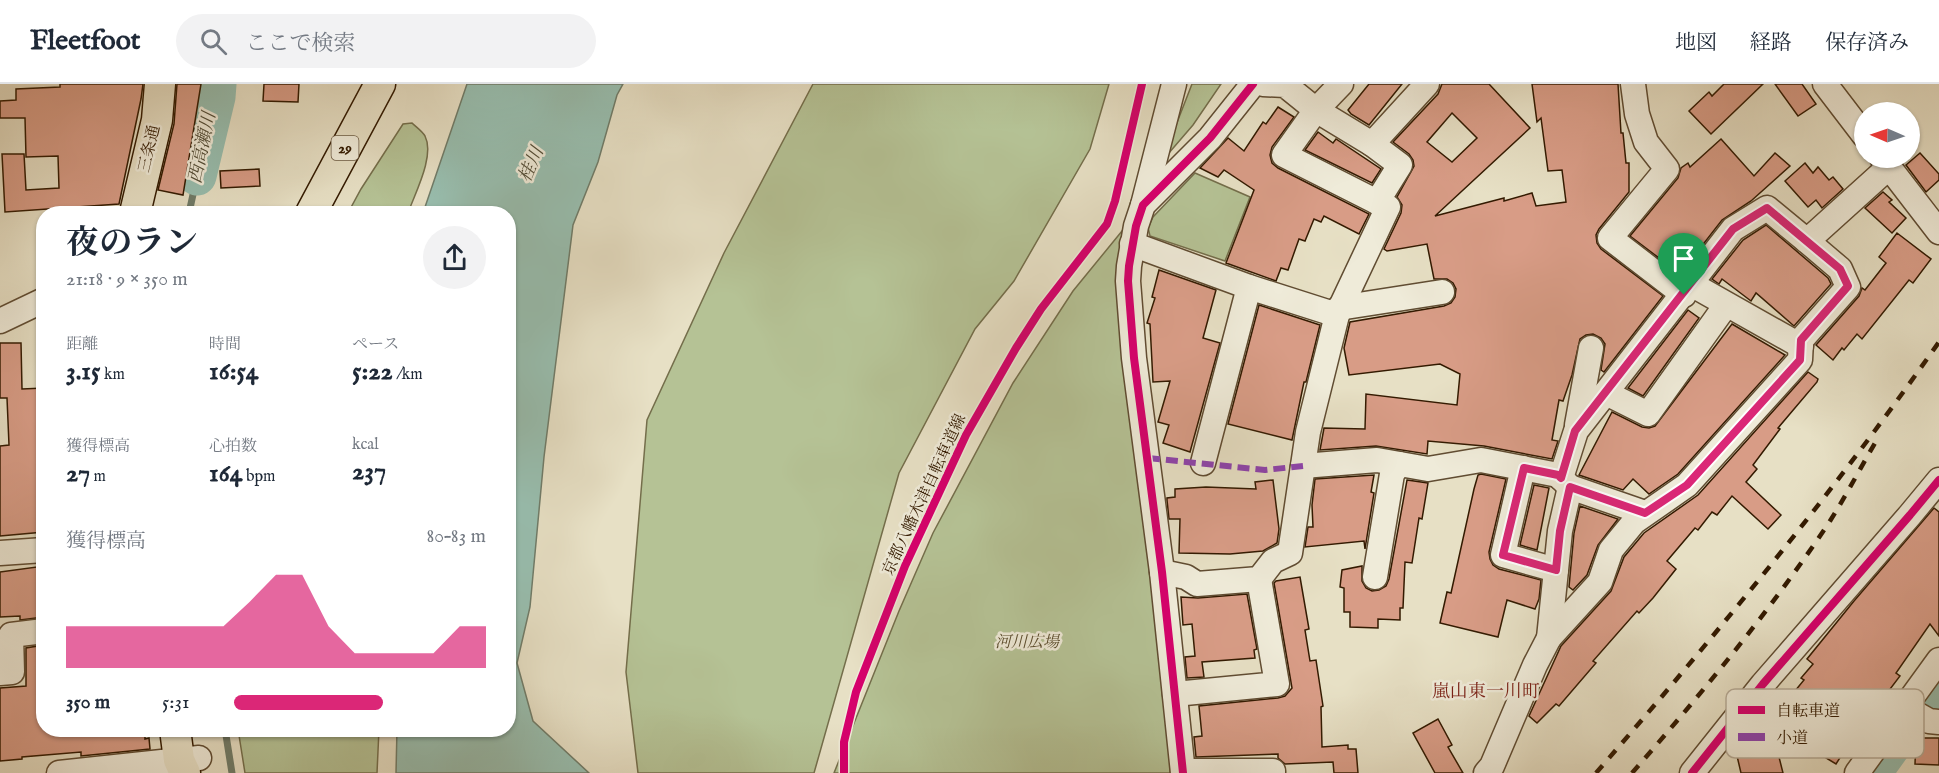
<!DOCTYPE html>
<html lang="ja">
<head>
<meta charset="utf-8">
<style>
	body { margin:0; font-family:"IM FELL English","Noto Serif JP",serif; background:#f2f2f3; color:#1f2937; height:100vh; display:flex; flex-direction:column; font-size:22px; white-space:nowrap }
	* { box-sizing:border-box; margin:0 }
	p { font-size:20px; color:#747a83 }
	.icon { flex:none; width:33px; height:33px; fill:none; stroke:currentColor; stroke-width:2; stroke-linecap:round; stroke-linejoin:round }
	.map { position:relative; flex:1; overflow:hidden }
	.details { position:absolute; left:36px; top:122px; width:480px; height:531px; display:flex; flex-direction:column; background:#fff; border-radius:24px; box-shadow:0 2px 4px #0004 }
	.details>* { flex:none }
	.needle { width:39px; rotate:272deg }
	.fabs { position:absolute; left:1854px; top:18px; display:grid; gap:12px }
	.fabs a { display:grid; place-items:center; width:66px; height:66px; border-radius:50%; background:#fff; box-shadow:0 2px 4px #0004; font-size:30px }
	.pin { position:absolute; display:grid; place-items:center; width:51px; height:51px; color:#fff; margin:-62px -26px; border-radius:50% 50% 50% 0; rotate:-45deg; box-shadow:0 0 6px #0007 }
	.pin .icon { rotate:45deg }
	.round { display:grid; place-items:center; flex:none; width:63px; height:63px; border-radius:32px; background:#f2f2f3 }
	.head { display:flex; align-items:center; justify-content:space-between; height:102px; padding:0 30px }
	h1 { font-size:33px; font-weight:700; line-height:45px }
	.metrics { display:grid; grid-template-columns:repeat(3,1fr); gap:9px; height:102px; padding:6px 30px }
	.metrics div { display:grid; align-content:center }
	.metrics b { font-size:26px; font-weight:700 }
	.metrics small { font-size:16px; font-weight:400 }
	.metrics p { font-size:16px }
	.chart { height:168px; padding:12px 30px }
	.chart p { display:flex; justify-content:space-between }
	.chart svg { width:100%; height:108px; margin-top:6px; fill:#db2777; opacity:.7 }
	ul { padding:0 30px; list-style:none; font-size:20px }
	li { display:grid; grid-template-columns:96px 72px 1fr; align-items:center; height:45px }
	li i { height:15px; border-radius:8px; background:#db2777 }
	header { display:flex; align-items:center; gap:36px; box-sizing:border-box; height:84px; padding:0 30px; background:#fff; border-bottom:2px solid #e0e1e3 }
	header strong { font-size:28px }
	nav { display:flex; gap:33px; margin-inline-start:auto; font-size:21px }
	.search { width:420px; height:54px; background:#f2f2f3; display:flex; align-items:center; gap:15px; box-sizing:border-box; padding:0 21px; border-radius:33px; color:#747a83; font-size:22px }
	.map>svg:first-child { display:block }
</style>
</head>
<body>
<header>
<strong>Fleetfoot</strong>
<div class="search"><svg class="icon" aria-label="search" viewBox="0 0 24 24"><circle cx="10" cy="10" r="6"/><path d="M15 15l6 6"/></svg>ここで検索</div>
<nav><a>地図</a><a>経路</a><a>保存済み</a></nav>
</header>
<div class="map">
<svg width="1939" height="689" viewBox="0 0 1939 689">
	<rect width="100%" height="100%" fill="#e7e0c5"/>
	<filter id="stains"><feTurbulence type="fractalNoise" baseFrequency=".00333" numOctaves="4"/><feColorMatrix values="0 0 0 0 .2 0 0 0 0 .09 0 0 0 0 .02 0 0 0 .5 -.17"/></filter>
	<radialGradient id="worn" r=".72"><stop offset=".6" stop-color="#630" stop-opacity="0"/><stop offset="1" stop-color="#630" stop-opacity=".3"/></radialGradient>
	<g fill="#b5c295" stroke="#746e4b" stroke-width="1.5">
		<path d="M813,0h296l-19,65 -76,132 -39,48 -76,144 -85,300h-176l-12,-101 21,-252 77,-167z"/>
		<path d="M1192,0h29l-28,41 -31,36z"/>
		<path d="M412,39c4,4 10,8 13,13 10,20 -10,57 -17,77h-60l13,-24 42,-65z"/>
		<path d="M1195,89l55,24 -25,64 -75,-25 -2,-8 5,-11z"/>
		<path d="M1122,147l-2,39 52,503h-338l65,-162 34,-78 80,-150 60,-92z"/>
		<path d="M238,645h141l-2,44h-132z"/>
	</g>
	<path fill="#98beaf" stroke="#707c69" stroke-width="1.5" d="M467,0h156l-6,11 -19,67 -25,63 -29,232 -14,150 -13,56 16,58 56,52h-193l1,-44h111v-516h-85z"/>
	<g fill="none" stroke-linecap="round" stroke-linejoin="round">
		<g stroke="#707c69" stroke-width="7">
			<path d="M189,129l8,-37"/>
			<path d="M225,645l7,44"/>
		</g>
		<g stroke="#98beaf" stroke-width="39">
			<path d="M197,92l19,-79 1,-13"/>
			<path d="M1872,689l67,-93"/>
		</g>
	</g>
	<g fill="#d89c86" stroke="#331a01" stroke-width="1.5" fill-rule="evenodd">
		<path d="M60,0h83l-2,15 -22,105 -114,8 -3,-58h22l2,36 33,-2 -1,-32 -32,1 -1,-39h-25v-17l16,-1v-11l44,-2z"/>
		<path d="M177,0h24l-18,111 -25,-5 16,-66z"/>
		<path d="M264,0h35l-1,18 -35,-1z"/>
		<path d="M1369,0h33l-33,41 -18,-11 -3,-4z"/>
		<path d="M1442,0h47l41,44 -95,88 69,-18v3l28,-8 4,13 30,-4 -4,-32 -14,1 -7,-53 -4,4 -5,-38h86l3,49h2l3,30h3v29l-30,37 -3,6 1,8 4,6 62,47 -59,76 -3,-2 4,-26 -4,-6 -8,-4 -7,1 -6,4 -8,36 -9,26 -4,-1 -7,40 6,1 -6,18 -68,-13 -56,-5 -1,13 -51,-8 -56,4 4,-22 41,1 1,-35 91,11 3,-31 -20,-10 -91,11 -5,-27 6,-26 94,-16 7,-3 4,-6 1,-8 -3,-6 -6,-4h-13l-7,-35 -40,7 -3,-2 17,-36 1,-8 -5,-8 17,-31 -1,-6 -4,-6 -16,-12 45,-48zM1452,29l25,25 -25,24 -25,-20z"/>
		<path d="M1724,0h39l-52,50 -22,-23 20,-19 3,4z"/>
		<path d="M1775,0h27l14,20 -18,12z"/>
		<path d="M1278,23l16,10 -22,30 -2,8 2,8 6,5 91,46 -10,20 -35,-18 -3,6 -7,-3 -9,22 -6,-2 -11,31 -7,-2 -5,13 -50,-18 28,-73 -30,-20 -6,7 -18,-9 28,-30 16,13 19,-29 3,2z"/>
		<path d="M1318,48l15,11 3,-4 45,30 -9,14 -67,-33z"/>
		<path d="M1721,55l33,37 21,-23 15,13 -39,35 -29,19 -42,54 -50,-38 48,-58 3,-10 7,-5 2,4z"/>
		<path d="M1920,69l19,21v6l-13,12 -20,-27z"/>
		<path d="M1805,79l8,10 5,-6 11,13 4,-3 10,12 -21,19 -6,-8 -8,7 -23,-26z"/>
		<path d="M259,85l1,17 -39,2 -1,-17z"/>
		<path d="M1883,108l9,8 -3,2 17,16 -14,15 -27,-25z"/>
		<path d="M1766,141l62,53 3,6 -37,42 -38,-33 -5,8 -29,-22 -3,5 -7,-5 31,-39z"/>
		<path d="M1897,149l34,26 -18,24 -4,-3 -47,59 -5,-5 -13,16 -2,-2 -9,12 -17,-15 43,-49 3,-8 3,2 21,-27 -7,-6z"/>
		<path d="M1159,186l57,20 -13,48 17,5 -30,109 -27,-9 6,-18 -11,-3 12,-41 -17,1 -3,-58 -3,-1 8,-25 -3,-1z"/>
		<path d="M1259,221l61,20 -14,57h-2l-12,58 -64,-16z"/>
		<path d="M1688,226l11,8 -56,78 -15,-8z"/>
		<path d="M1732,240l53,31 -107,119 -29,20 -16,-15 -10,11 -44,-15 33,-63 30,15 7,1 6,-2z"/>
		<path d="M0,259h21l1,46 22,-1v144l-44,4v-90l9,-1 -2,-47h-7z"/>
		<path d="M1808,288l10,7 -1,3 -39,46 2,1 -27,36 4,4 -11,13 35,33 -13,14 -36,-33 -15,19 -5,-3 -14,18 -3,-2 -28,33 9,8 -23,29 -14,15 -2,-2 -44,50 3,2 -37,43 -3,-2 -19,19 -8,-7 32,-70 50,-55 13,-34 20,-24 54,-38z"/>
		<path d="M1481,390l25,5 -17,73 1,7 3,6 6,4 42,11 -2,19 -4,10 -28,-9 -9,37 -58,-14 7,-31 4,1 23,-104 4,-14z"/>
		<path d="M1374,391l-3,17 3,1 -9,56 -1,-8 -59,6 3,-20h5l-1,-22 3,-26z"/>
		<path d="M1273,396l6,49 -2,14 -14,8 -33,3 -51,-1 1,-34h-11l-2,-19v-2l8,-1v-8l31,-2 50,2 -1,-7z"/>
		<path d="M1407,396l21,3 -6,36 -3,-1 -7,45 -7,-1 -2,46h-3v12l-22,-1v9l-28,-1v-15h-6v-24l-4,-1 2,-17 20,-4v15l4,7 6,3 7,-1 7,-4 3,-7z"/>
		<path d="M1534,401l15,3 -12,62 -17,-5z"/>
		<path d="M1580,422l38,13 -20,26 -11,30 -14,15 -4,-3 5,-54z"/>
		<path d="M1934,424l5,4v124l-9,-12 -34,49 4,3 -50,66 -14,22 -23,-14 20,-33 -54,12 -9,-5 -4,-21 24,-6 14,-17 -3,-2 12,-14 -6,-5 47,-58z"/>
		<path d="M44,482v51l-24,3v-4l-20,1v-45z"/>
		<path d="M1300,493l9,52 -4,1 5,31 6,-1 7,46 -2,1 1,40 26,-2v4h8l2,24h-24l-1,-11 -48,2 -7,-6v-4l-82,3 -2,-20 8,-1 -3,-30 79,-8 7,-2 7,-8 -18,-105 2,-2z"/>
		<path d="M1247,510l10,55 -3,1 1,8 -53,4 2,15 -17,1 -2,-21 10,-1 -3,-32 -9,1 -2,-28 17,1z"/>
		<path d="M44,561v84h101v10l4,-1 1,11 -69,7v-4l-59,5v2l-22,2v-73l26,-2v-38z"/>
		<path d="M1438,635l14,26 -4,2 15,26h-28l-22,-40z"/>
		<path d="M1773,649l10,40h-42l-7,-30z"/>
		<path d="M1916,654h23v27l-24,-1z"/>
	</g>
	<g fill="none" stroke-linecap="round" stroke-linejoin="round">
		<g stroke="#604c32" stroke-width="27">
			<g id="minor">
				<path d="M1263,0l22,1 31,25 56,34"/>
				<path d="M1341,0l-25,26 -32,45 93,47"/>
				<path d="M1633,0l4,30 9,28 21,27 -57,69 74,57"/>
				<path d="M1825,0l39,51"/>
				<path d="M1882,74l57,74"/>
				<path d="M1143,121l31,-121"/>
				<path d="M1132,160l117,43 88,28"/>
				<path d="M1691,200l110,62"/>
				<path d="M1339,224l103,-16"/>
				<path d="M0,237l44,-21"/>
				<path d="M1606,309l42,21 78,-109"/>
				<path d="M1577,341l14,-77"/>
				<path d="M1203,379l46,-176"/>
				<path d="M1303,382l74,-6 51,9 53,-9 77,15 12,12 75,26"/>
				<path d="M1523,384l-20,87 53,15"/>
				<path d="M1561,394l15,-47 157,-202 34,-21 40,33 82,-74"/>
				<path d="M0,469l44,-3"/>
				<path d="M1162,488l24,5 11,7 62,-5 14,-18 17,-8 18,-121 29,-117 51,-108 -11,-5 23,-37 -28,-21 55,-60"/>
				<path d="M1375,493l17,-103 7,-10"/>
				<path d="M1549,554l11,-107 10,-44"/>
				<path d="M0,589l12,-1 -1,-37 33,-4"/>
				<path d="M1175,610l102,-10 -18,-105"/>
				<path d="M1904,623l25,14 10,1"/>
				<path d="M1183,687h90v2"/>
				<path d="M59,689l140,-15"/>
				<path d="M1183,689l-21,-201 -28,-214 -6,-77 1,-15 7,-40 7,-21 67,-67 43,-54"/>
				<path d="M1486,689l6,-7 43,-101 14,-27 51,-56 11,-32 23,-28 53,-37 113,-125 1,-20 47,-53 -8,-18 -33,-28"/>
				<path d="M1692,689l71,-89 147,-169 29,-35"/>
				<path d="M1857,689l82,-113"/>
			</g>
		</g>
		<g stroke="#331a01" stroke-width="33">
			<g id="major">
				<path d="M135,129l22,-93 3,-36"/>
				<path d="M311,129l69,-129"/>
				<path d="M175,645l4,31 6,13"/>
			</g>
		</g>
		<use href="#minor" stroke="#efebd9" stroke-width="24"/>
		<use href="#major" stroke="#e7e0c5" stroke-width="30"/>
		<g stroke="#331a01" stroke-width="4.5" stroke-dasharray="10 10" stroke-linecap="butt">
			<path d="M1596,689c121,-139 237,-280 343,-431"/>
			<path d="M1632,689c70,-80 139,-163 198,-252 17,-27 32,-56 48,-83"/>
		</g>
		<path stroke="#8e44ad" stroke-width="6" stroke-dasharray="12 6" stroke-linecap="butt" d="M1148,374l117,12 38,-4"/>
		<g stroke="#efebd9" stroke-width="11">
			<g id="cycleway">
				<path d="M844,689v-31l12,-50 49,-126 61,-131 50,-87 25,-39 66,-85 8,-23 27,-117"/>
				<path d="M1183,689l-21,-201 -28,-214 -6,-77 1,-15 7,-40 7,-21 67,-67 43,-54"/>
				<path d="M1692,689l71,-89 147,-169 29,-35"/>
			</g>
		</g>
		<use href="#cycleway" stroke="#d6006c" stroke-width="8"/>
	</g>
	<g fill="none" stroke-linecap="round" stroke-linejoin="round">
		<g stroke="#fff" stroke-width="12">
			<path id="route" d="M1767,124l73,61 8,17 -47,54 -1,20 -113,125 -42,28 -75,-26 -10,44 -4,39 -53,-15 21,-87 34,7 3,3 14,-47 158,-202z"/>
		</g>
		<use href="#route" stroke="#db2777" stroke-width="8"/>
	</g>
	<g text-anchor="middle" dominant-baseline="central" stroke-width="5" stroke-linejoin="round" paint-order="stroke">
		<rect fill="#efebd9" stroke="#6b5942" stroke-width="1.5" x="331.5" y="52" width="27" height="24" rx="4.5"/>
		<g font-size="15" font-weight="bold" fill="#331a01">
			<text x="345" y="64">29</text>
		</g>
		<g font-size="16" fill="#331a01" stroke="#efebd9">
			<text transform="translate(150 65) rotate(-77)">三条通</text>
			<text transform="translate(925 411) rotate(-65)">京都八幡木津自転車道線</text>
		</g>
		<g font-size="16" font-style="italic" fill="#5a4c2d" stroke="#efebd9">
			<text x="1027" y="559">河川広場</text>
		</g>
		<g font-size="18" font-style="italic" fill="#514b35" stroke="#efebd9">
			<text transform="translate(203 64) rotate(-78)">西高瀬川</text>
			<text transform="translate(532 81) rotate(-67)">桂川</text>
		</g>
		<g font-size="18" fill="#7a1f14" stroke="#efebd9">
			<text x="1486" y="608">嵐山東一川町</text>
		</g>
	</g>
	<rect x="1726" y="605" width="198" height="69" rx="9" fill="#efebd9" stroke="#b7ac98" stroke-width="1.5"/>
	<rect x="1738" y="622" width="27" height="8" fill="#d6006c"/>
	<rect x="1738" y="649" width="27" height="8" fill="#8e44ad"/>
	<g font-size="16" fill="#331a01">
		<text x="1776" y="632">自転車道</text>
		<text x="1776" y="659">小道</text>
	</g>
	<rect width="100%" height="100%" filter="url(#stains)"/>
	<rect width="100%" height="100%" fill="url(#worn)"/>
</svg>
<div class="fabs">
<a><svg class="needle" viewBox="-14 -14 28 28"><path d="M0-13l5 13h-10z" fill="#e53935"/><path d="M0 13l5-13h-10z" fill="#747a83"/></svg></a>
</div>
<div class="pin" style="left:1684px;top:211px;background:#1e9e55"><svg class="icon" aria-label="arrive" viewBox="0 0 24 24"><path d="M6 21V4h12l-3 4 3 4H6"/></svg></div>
<section class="details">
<div class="head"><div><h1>夜のラン</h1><p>21:18 · 9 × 350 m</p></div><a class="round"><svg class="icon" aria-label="share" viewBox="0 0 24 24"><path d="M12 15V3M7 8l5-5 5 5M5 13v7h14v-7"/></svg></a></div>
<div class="metrics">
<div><p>距離</p><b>3.15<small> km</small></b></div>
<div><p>時間</p><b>16:54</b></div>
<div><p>ペース</p><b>5:22<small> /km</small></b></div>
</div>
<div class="metrics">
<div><p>獲得標高</p><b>27<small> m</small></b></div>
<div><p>心拍数</p><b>164<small> bpm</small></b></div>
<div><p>kcal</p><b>237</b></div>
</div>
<div class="chart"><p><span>獲得標高</span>80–83 m</p>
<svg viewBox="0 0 160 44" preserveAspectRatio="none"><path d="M0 44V27L10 27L20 27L30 27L40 27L50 27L60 27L70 17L80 6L90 6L100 27L110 38L120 38L130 38L140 38L150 27L160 27V44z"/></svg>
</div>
<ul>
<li><b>350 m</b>5:31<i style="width:59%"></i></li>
</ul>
</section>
</div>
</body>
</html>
